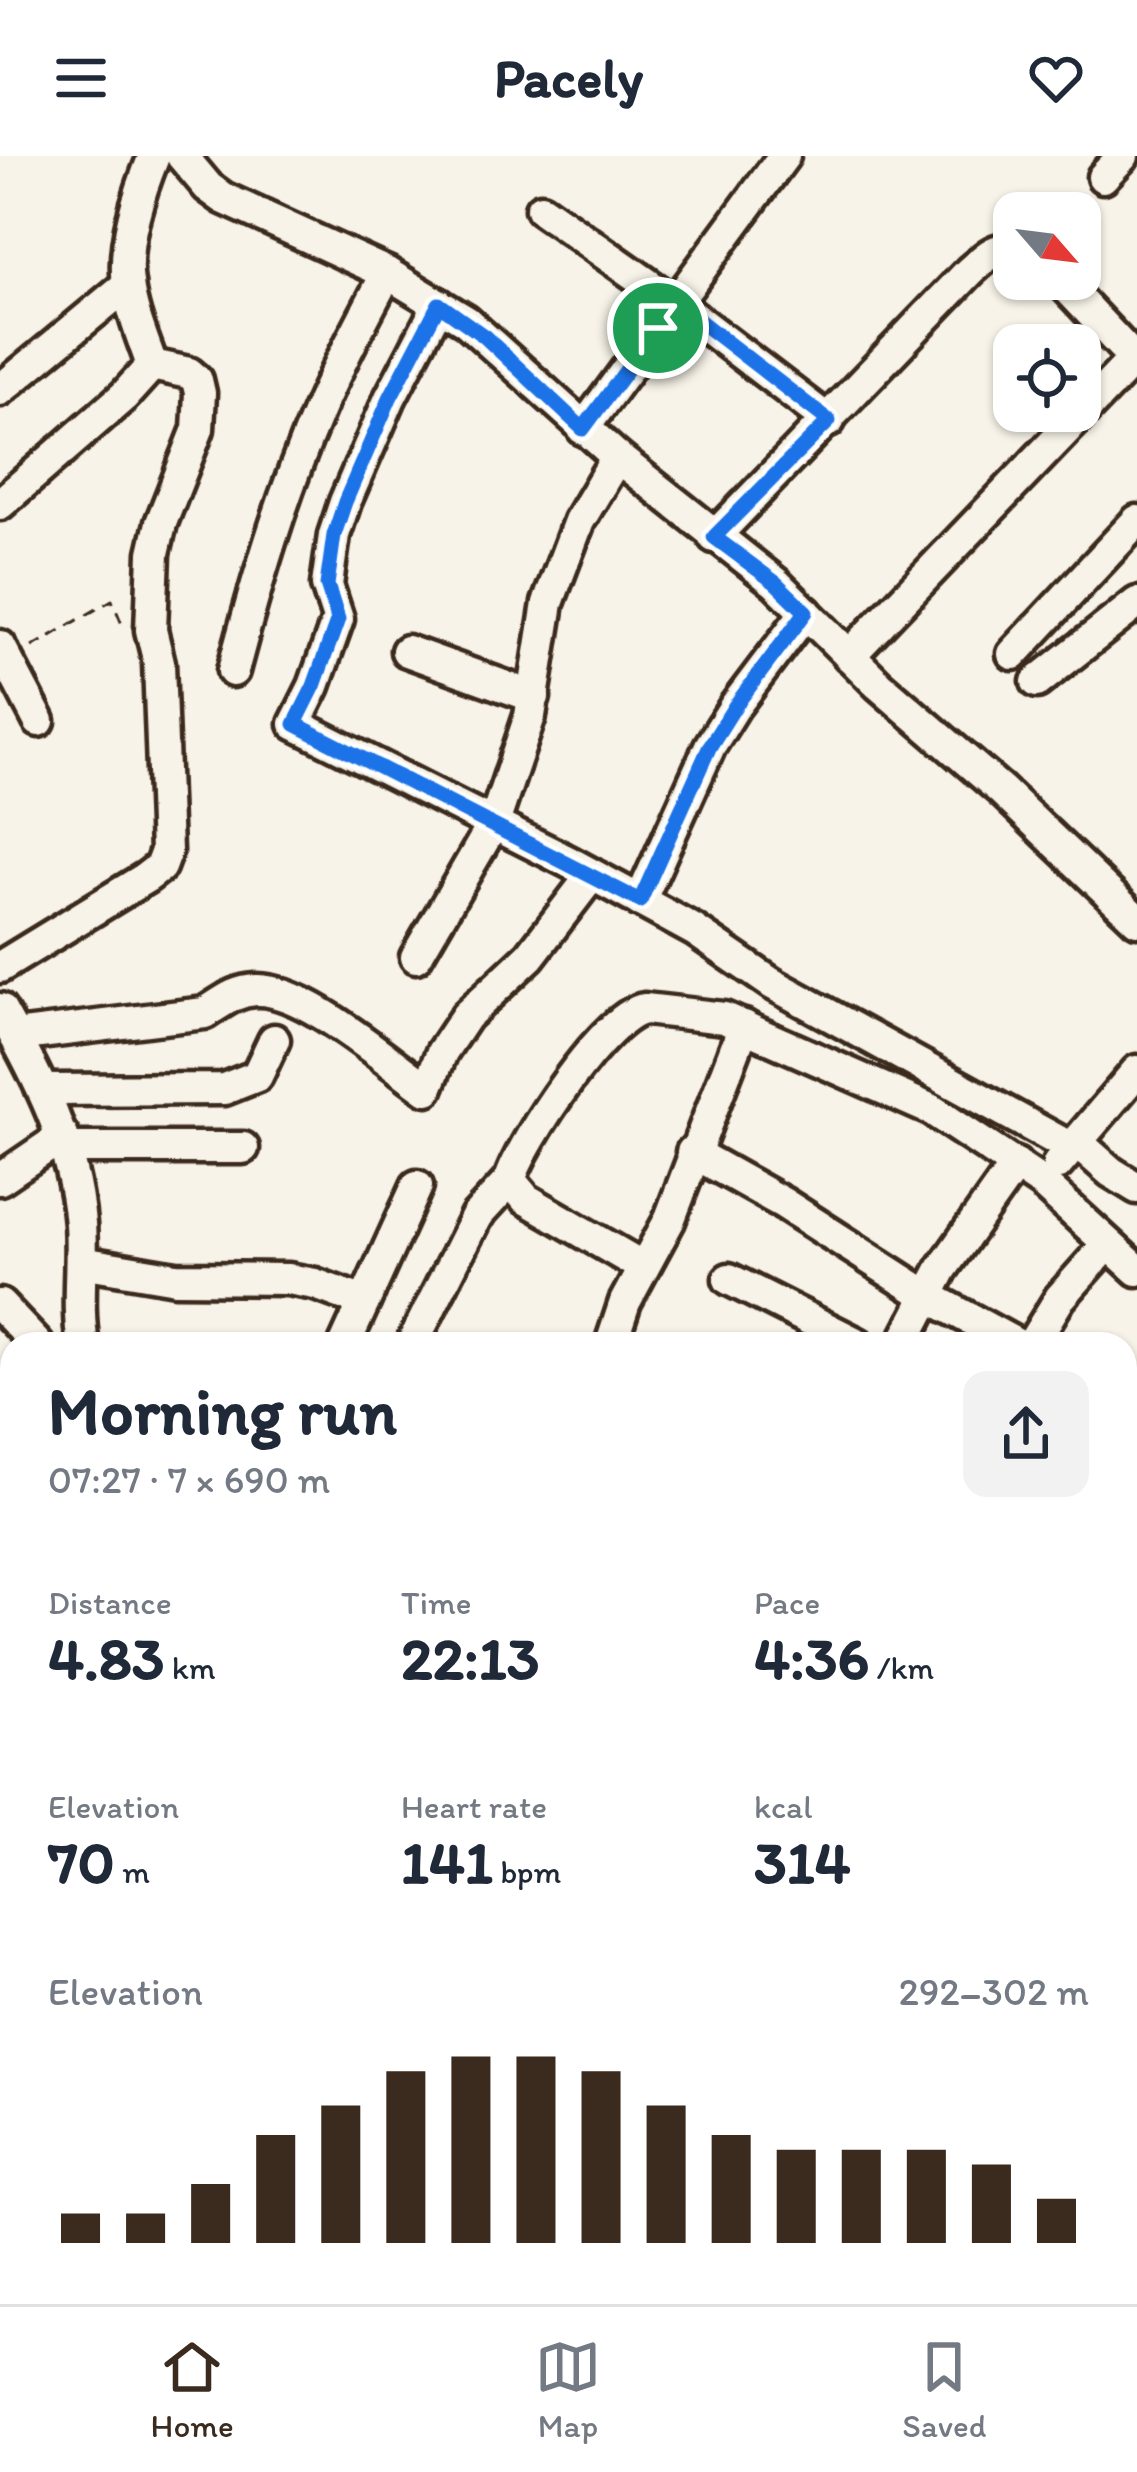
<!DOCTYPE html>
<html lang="en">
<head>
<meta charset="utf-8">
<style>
	body { margin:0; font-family:Itim,sans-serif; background:#f2f2f3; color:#1f2937; height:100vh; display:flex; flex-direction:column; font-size:45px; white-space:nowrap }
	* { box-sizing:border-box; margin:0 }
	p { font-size:39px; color:#747a83 }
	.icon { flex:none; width:66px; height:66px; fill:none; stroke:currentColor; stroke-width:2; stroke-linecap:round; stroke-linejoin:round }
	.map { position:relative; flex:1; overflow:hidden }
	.sheet { position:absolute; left:0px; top:1176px; width:1137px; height:972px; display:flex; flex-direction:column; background:#fff; border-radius:36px 36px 0 0; box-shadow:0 3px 9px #0004 }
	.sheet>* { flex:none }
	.needle { width:78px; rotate:118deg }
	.fabs { position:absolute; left:993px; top:36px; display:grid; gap:24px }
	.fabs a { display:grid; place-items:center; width:108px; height:108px; border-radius:24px; background:#fff; box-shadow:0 3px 9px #0004; font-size:60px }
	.pin { position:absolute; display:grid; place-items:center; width:102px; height:102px; color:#fff; margin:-51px; border:6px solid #fff; border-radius:50%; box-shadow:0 3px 12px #0007 }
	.round { display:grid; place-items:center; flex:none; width:126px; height:126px; border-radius:24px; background:#f2f2f3 }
	.summary { display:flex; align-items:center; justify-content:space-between; height:204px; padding:0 48px }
	h1 { font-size:66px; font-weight:800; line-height:90px }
	.stats { display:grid; grid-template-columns:repeat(3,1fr); gap:18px; height:204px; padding:12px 48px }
	.stats div { display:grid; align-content:center }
	.stats b { font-size:60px; font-weight:800 }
	.stats small { font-size:33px; font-weight:400 }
	.stats p { font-size:33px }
	.chart { height:336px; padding:24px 48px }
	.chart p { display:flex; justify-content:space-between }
	.chart svg { width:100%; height:216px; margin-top:12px; stroke:#3b2a1e; stroke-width:6 }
	header { display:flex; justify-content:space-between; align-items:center; height:156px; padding:0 48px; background:#fff; font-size:54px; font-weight:800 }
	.tabs { display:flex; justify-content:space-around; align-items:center; height:168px; border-top:3px solid #e0e1e3; background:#fff; font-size:33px; color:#747a83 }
	.tabs a { display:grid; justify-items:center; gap:6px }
	.tabs .active { color:#3b2a1e }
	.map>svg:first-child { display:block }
</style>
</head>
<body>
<header><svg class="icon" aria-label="menu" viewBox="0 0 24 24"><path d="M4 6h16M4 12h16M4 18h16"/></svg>Pacely<svg class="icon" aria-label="heart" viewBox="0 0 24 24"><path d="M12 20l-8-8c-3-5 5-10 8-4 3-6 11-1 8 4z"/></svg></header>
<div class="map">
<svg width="1137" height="2148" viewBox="0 0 1137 2148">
	<rect width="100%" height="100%" fill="#f7f3e8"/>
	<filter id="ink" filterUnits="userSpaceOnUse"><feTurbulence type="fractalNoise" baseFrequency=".00833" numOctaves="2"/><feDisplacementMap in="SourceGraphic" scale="24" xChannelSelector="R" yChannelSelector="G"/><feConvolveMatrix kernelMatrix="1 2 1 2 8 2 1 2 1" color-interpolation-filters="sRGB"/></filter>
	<g filter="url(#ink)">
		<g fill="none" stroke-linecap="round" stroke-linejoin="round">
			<g stroke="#3b2a1e" stroke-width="39">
				<g id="minor">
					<path d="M182,0l26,31 15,11 164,75 79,48 151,136 159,126 103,102 122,105 136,130"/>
					<path d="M1103,21l20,-21"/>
					<path d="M541,53l134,94 154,118"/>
					<path d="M1059,123l78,83"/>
					<path d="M439,148l-49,94 -45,104 -11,33 -7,50 11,34 -24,67 -19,38 274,138 125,68 77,53 300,165"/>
					<path d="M0,234l128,-106"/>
					<path d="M583,273l201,-273"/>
					<path d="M0,348l124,-108 28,-31c-9,-26 -21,-54 -24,-81 -6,-41 11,-91 26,-128"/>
					<path d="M714,381l256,-266c13,-11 25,-26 44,-21"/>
					<path d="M0,490l39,75"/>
					<path d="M407,495l127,46"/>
					<path d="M1013,498l124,-133"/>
					<path d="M849,500l285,-297"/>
					<path d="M233,515c23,-87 48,-173 84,-257 20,-48 46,-95 70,-141"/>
					<path d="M1037,526l100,-79"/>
					<path d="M640,745l70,-155 25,-40 71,-94"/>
					<path d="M416,801l78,-134 36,-107 18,-113 31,-82 38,-64"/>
					<path d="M0,811l147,-90 13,-10 6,-16 -7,-188 -8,-33 3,-77 7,-30 37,-94 2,-36 -3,-13 -8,-7 -37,-8"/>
					<path d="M0,853c39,69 73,135 80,215 3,40 -4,80 3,120"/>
					<path d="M15,880l190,-23c18,-11 29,-22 51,-23 49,-2 130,71 171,99l15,-37 24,-36 64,-60 62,-81"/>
					<path d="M44,934l180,-1 33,-13 17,-36"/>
					<path d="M1077,986l34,30 26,16"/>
					<path d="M66,992h177"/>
					<path d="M692,996l91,51 143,92 90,49"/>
					<path d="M1058,1008l79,-93"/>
					<path d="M0,1023l63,-43"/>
					<path d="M81,1106l95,16 112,1 27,5 49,18"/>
					<path d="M643,1111l-117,-68 -16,-19c12,-38 96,-167 135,-171l79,9 208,92 110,73 95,87"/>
					<path d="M729,1123l129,65"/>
					<path d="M0,1149l37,39"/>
					<path d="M345,1188l72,-158"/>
					<path d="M412,1188l64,-127 34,-37"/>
					<path d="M611,1188l14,-42 44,-81 75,-195"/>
					<path d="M903,1188l39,-75 74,-105"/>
					<path d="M1032,1188l28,-46 47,-53"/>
					<path d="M0,1261l12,9"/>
					<path d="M1125,1382l12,-13"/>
					<path d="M0,1425l12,8"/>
					<path d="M1125,1521l12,10"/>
					<path d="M0,1543l12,-19"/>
					<path d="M0,1636l12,6"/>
					<path d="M1125,1876l12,-14"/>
					<path d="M0,1898l12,14"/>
					<path d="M1125,1988l12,-15"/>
					<path d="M0,2017l12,-11"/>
					<path d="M217,2136l13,12"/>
					<path d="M524,2136l12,12"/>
					<path d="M841,2136l18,12"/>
					<path d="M1001,2136l21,12"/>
					<path d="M0,2144l5,4"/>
					<path d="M88,2148l13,-12"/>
					<path d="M340,2148l10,-9"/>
					<path d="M471,2148l10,-12"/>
					<path d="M805,2148l10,-12"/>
				</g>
			</g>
			<path stroke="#3b2a1e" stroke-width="3" stroke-dasharray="12 9" stroke-linecap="butt" d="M32,491l80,-47 12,29"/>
			<use href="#minor" stroke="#f7f3e8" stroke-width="30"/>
		</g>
	</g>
	<g fill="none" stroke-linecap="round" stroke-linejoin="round" filter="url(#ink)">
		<g stroke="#fff" stroke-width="24">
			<path id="route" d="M676,147l153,118 -115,116 62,46 30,29 -71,94 -25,40 -70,155 -345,-177 19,-38 24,-67 -11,-34 7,-50 11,-33 45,-104 49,-94 45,32 99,93z"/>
		</g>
		<use href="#route" stroke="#1a73e8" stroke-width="15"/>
	</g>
</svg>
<div class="fabs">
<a><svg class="needle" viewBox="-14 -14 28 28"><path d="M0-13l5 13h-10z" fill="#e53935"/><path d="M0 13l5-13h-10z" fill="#747a83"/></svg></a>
<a><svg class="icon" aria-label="locate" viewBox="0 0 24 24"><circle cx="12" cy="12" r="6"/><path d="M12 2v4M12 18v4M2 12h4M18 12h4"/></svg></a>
</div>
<div class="pin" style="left:658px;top:172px;background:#1e9e55"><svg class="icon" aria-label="arrive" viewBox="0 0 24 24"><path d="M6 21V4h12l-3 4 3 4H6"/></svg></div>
<section class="sheet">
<div class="summary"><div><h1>Morning run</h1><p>07:27 · 7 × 690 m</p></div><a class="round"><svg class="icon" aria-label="share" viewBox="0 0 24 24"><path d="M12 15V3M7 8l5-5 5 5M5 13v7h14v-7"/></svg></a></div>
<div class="stats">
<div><p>Distance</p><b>4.83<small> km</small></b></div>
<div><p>Time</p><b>22:13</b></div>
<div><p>Pace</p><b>4:36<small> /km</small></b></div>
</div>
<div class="stats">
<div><p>Elevation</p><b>70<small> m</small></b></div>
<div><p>Heart rate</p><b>141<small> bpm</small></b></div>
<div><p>kcal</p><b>314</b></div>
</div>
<div class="chart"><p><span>Elevation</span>292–302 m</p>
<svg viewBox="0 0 160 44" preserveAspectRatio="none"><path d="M5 44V38M15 44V38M25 44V32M35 44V22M45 44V16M55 44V9M65 44V6M75 44V6M85 44V9M95 44V16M105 44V22M115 44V25M125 44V25M135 44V25M145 44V28M155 44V35"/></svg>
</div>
</section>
</div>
<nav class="tabs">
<a class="active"><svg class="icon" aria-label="home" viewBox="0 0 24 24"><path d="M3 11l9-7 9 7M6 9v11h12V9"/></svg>Home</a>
<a><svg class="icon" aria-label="map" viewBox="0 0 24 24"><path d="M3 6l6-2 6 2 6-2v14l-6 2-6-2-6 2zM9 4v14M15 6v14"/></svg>Map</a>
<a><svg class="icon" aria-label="saved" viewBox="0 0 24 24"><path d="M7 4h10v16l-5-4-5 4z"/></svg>Saved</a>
</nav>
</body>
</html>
